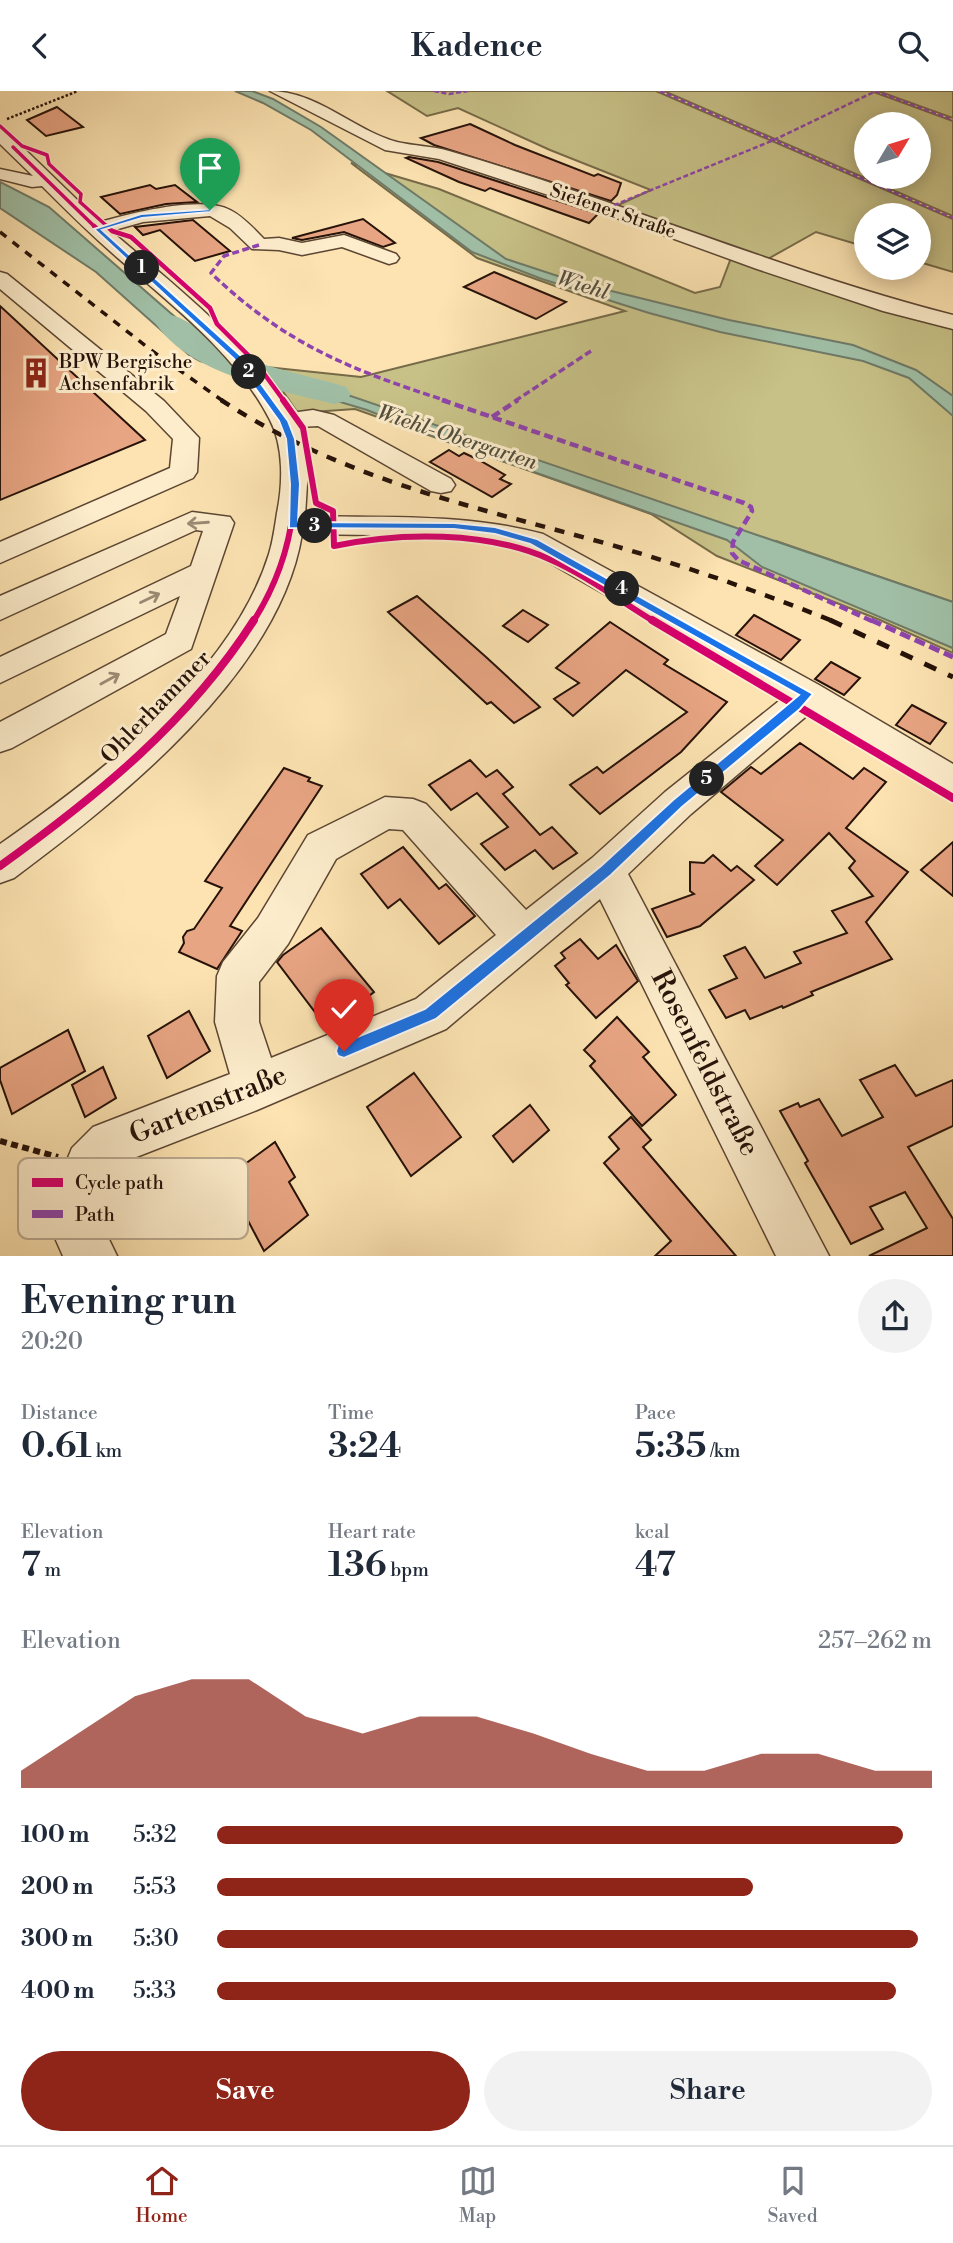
<!DOCTYPE html>
<html lang="en">
<head>
<meta charset="utf-8">
<style>
	body { margin:0; font-family:"Libre Bodoni",serif; background:#f2f2f3; color:#1f2937; height:100vh; display:flex; flex-direction:column; font-size:26px; white-space:nowrap }
	* { box-sizing:border-box; margin:0 }
	p { font-size:23px; color:#747a83 }
	.icon { flex:none; width:38px; height:38px; fill:none; stroke:currentColor; stroke-width:2; stroke-linecap:round; stroke-linejoin:round }
	.map { position:relative; height:1165px; overflow:hidden }
	.sheet { display:flex; flex-direction:column; background:#fff; flex:1 }
	.sheet>* { flex:none }
	.needle { width:46px; rotate:52deg }
	.tools { position:absolute; left:854px; top:21px; display:grid; gap:14px }
	.tools a { display:grid; place-items:center; width:77px; height:77px; border-radius:50%; background:#fff; box-shadow:0 4px 18px #0003; font-size:35px }
	.pin { position:absolute; display:grid; place-items:center; width:60px; height:60px; color:#fff; margin:-72px -30px; border-radius:50% 50% 50% 0; rotate:-45deg; box-shadow:0 0 7px #0007 }
	.pin .icon { rotate:45deg }
	.km { position:absolute; width:35px; height:35px; margin:-18px; border-radius:50%; background:#222; color:#fff; font-size:19px; line-height:35px; text-align:center }
	.round { display:grid; place-items:center; flex:none; width:74px; height:74px; border-radius:37px; background:#f2f2f3 }
	.summary { display:flex; align-items:center; justify-content:space-between; height:119px; padding:0 21px }
	h1 { font-size:38px; font-weight:600; line-height:52px }
	.stats { display:grid; grid-template-columns:repeat(3,1fr); gap:10px; height:119px; padding:7px 21px }
	.stats div { display:grid; align-content:center }
	.stats b { font-size:35px; font-weight:600 }
	.stats small { font-size:19px; font-weight:400 }
	.stats p { font-size:19px }
	.chart { height:196px; padding:14px 21px }
	.chart p { display:flex; justify-content:space-between }
	.chart svg { width:100%; height:126px; margin-top:7px; fill:#8f2418; opacity:.7 }
	.button { display:flex; gap:14px; margin-top:auto; padding:14px 21px }
	.button a { flex:1; height:80px; border-radius:42px; background:#8f2418; color:#fff; font-size:28px; font-weight:600; line-height:80px; text-align:center }
	.button a+a { background:#f2f2f3; color:#1f2937 }
	ul { padding:0 21px; list-style:none; font-size:23px }
	li { display:grid; grid-template-columns:112px 84px 1fr; align-items:center; height:52px }
	li i { height:18px; border-radius:9px; background:#8f2418 }
	header { display:flex; justify-content:space-between; align-items:center; height:91px; padding:0 21px; background:#fff; font-size:32px; font-weight:600 }
	.menu { display:flex; justify-content:space-around; align-items:center; height:98px; border-top:2px solid #e0e1e3; background:#fff; font-size:19px; color:#747a83 }
	.menu a { display:grid; justify-items:center; gap:4px }
	.menu .on { color:#8f2418 }
	.map>svg:first-child { display:block }
</style>
</head>
<body>
<header><svg class="icon" aria-label="back" viewBox="0 0 24 24"><path d="M15 5l-7 7 7 7"/></svg>Kadence<svg class="icon" aria-label="search" viewBox="0 0 24 24"><circle cx="10" cy="10" r="6"/><path d="M15 15l6 6"/></svg></header>
<div class="map">
<svg width="953" height="1165" viewBox="0 0 953 1165">
	<rect width="100%" height="100%" fill="#fce3b1"/>
	<filter id="stains"><feTurbulence type="fractalNoise" baseFrequency=".00286" numOctaves="4"/><feColorMatrix values="0 0 0 0 .2 0 0 0 0 .09 0 0 0 0 .02 0 0 0 .5 -.17"/></filter>
	<radialGradient id="worn" r=".72"><stop offset=".6" stop-color="#630" stop-opacity="0"/><stop offset="1" stop-color="#630" stop-opacity=".3"/></radialGradient>
	<g fill="#c7c187" stroke="#766a48" stroke-width="2" fill-rule="evenodd">
		<path d="M387,0h269l297,128v53l-34,-10v-47h-53v32l-50,-15 -50,28 -150,-54 35,-16 -101,-40 -92,-42 -31,8z"/>
		<path d="M664,0h207l82,30v95zM866,33h53v53h-53z"/>
		<path d="M878,0h75v27z"/>
		<path d="M351,72l88,26 256,104 25,-6 11,-29 222,68v276l-177,-61 -14,25 191,82v5l-73,-33 -163,-64 -66,-42 -296,-105 -57,4 -32,-46 95,10 264,-66 -148,-53z"/>
	</g>
	<g fill="#a0bfa6" stroke="#6f7a67" stroke-width="2">
		<path d="M235,0h17l21,8 48,28 185,132 73,24 150,37 124,25 63,25 37,26v20l-44,-38 -46,-17 -143,-29 -71,-19 -107,-34 -70,-27 -161,-122 -48,-27z"/>
		<path d="M0,91l49,25 164,143 18,20 -31,-9 -11,-6 -93,-83 -96,-64z"/>
		<path d="M266,276l687,235v46l-191,-81 -35,-27 -287,-101 -73,-29 -87,-26z"/>
	</g>
	<g fill="none" stroke-linecap="round" stroke-linejoin="round">
		<path fill="#a0bfa6" fill-rule="evenodd" d="M171,224c22,5 39,27 60,37 36,17 77,23 115,35l5,7 -5,7 -12,3c-56,-14 -143,-29 -178,-80l4,-7z"/>
	</g>
	<g fill="#e8a583" stroke="#261209" stroke-width="2">
		<path d="M57,16l26,20 -37,9 -19,-16z"/>
		<path d="M470,33l45,21 79,31 4,-2 23,9 -4,12 -6,6 -177,-56 -13,-7z"/>
		<path d="M409,66l29,5 160,52 -9,9 -99,-35 -5,3 -26,-9 -53,-24z"/>
		<path d="M150,94l6,4 19,-4 22,17 -31,2 -46,10 -19,-17z"/>
		<path d="M363,128l32,24 -12,4 -39,-15 -42,8 -10,-2z"/>
		<path d="M193,129l37,31 -35,10 -35,-31 -17,5 -8,-8z"/>
		<path d="M494,181l72,30 -30,17 -72,-32z"/>
		<path d="M0,215l145,134 -145,60z"/>
		<path d="M449,359l10,6 5,-3 15,7 26,15 -5,4 11,5 -19,13 -62,-35z"/>
		<path d="M417,505l69,61 54,50 -26,16 -23,-21 -4,2 -99,-92z"/>
		<path d="M523,519l25,15 -20,17 -25,-16z"/>
		<path d="M754,524l46,25 -19,20 -45,-25z"/>
		<path d="M610,531l58,38 -4,4 63,38 -46,50 -81,62 -30,-29 27,-18 6,6 84,-61 -61,-42 -53,46 -19,-17 25,-16 -23,-15z"/>
		<path d="M831,571l29,16 -16,17 -29,-16z"/>
		<path d="M912,614l34,18 -16,21 -34,-19z"/>
		<path d="M800,652l53,36 11,-11 22,14 -40,46 62,44 -42,50 26,37 -81,33 2,3 -30,13 -1,-2 -32,13 -5,-9 -19,8 -17,-28 28,-12 -13,-22 21,-9 20,31 36,-15 -7,-11 53,-19 -15,-22 41,-15 -24,-28 6,-7 -26,-28 -52,52 -22,-19 28,-26 -62,-48 30,-25 10,7z"/>
		<path d="M470,669l16,17 11,-7 16,17 -10,7 37,41 12,-8 25,26 -24,16 -18,-19 -30,20 -24,-26 27,-17 -31,-34 -26,17 -22,-25z"/>
		<path d="M284,677l26,10 -2,3 14,5 -92,140 12,5 -25,38 -38,-17 5,-9 -1,-6 4,-6 7,-2 28,-41 -17,-7z"/>
		<path d="M953,751v54l-32,-26z"/>
		<path d="M403,756l36,42 7,-5 29,32 -36,28 -39,-45 -12,9 -27,-34z"/>
		<path d="M713,764l18,16 6,-5 17,14 -54,46 -33,11 -15,-28 42,-15 -4,-3v-29l14,1z"/>
		<path d="M321,837l53,64 -47,36 -50,-66 6,-7z"/>
		<path d="M580,848l18,20 18,-14 22,36 -42,37 -30,-33 3,-2 -14,-17 10,-8 -4,-5z"/>
		<path d="M189,920l21,40 -43,27 -19,-42z"/>
		<path d="M617,926l32,35 -6,5 33,38 -34,31 -52,-60 5,-5 -11,-11z"/>
		<path d="M68,939l17,41 -73,43 -12,-34v-12z"/>
		<path d="M895,974l21,31 37,-16v46l-45,21 45,72v37h-84l58,-28 -22,-36 -35,15 13,22 -32,15 -46,-81 3,-2 -28,-50 18,-8 2,4 19,-8 23,37 41,-19 -23,-37z"/>
		<path d="M103,976l13,31 -31,19 -13,-32z"/>
		<path d="M414,982l47,64 -50,39 -44,-69z"/>
		<path d="M530,1014l19,25 -36,32 -20,-26z"/>
		<path d="M631,1026l20,23 -8,7 93,109h-81l16,-15 -67,-78 15,-14 -10,-12z"/>
		<path d="M275,1051l20,35 -6,5 19,33 -44,36 -20,-38 -8,5 -17,-35z"/>
	</g>
	<g fill="none" stroke-linecap="round" stroke-linejoin="round">
		<g stroke="#5c4633" stroke-width="3">
			<g id="minor">
				<path d="M270,0c47,0 83,39 127,51 17,4 35,4 52,9 170,49 332,120 504,164v14l-70,-18 -126,-42 -157,-57 -161,-53 -54,-9z"/>
				<path d="M0,39l6,1 94,91c32,-9 101,-27 130,-12 14,7 24,19 34,29l15,-1 23,5 42,-8 52,19 3,4 -3,4 -7,2 -47,-17 -40,8 -23,-5 -27,-1 -22,-21 -20,-12 -67,6 -32,9c65,56 134,108 180,182l22,-3 21,5 117,64 4,6 -4,6 -10,2 -10,-2 -113,-65 -19,1 9,41 -3,48c80,2 160,-3 238,18l276,151 134,79v33l-13,-4 -130,-80 -119,101 -63,60 201,382h-53l-176,-357 -154,130 -189,81 -131,51 -15,16 -9,48 15,31h-54l-12,-27 14,-64 7,-17 21,-21 137,-53 -15,-52 2,-46 6,-14 35,-44 50,-83 77,-38 28,2 13,5 100,106 66,-52 73,-66 119,-95 -260,-149 -80,-12 -142,-2c-22,139 -182,265 -288,344l-14,5v-39c99,-69 232,-170 269,-290 4,-13 6,-28 8,-41 6,-29 7,-66 -7,-93 -34,-66 -96,-113 -151,-161 -27,-23 -52,-48 -77,-73l-10,1 -32,-8v-10l33,7 -33,-32zM389,738l14,1 93,105 -80,64 -145,59 -12,-36v-40l29,-38 48,-85z"/>
				<path d="M0,181l7,2 157,127 35,37 -2,34 -4,6 -193,85v-21l170,-74 3,-29 -27,-28 -146,-122z"/>
				<path d="M192,421l38,5 4,6 -43,126 -179,99 -12,4v-30l166,-88 14,-38 -180,87v-26l191,-91 12,-35 -7,-1 -196,90v-24z"/>
			</g>
		</g>
		<path stroke="#261209" stroke-width="2.5" stroke-dasharray="2.5 2" stroke-linecap="butt" d="M7,28l71,-28"/>
		<path stroke="#261209" stroke-width="6" stroke-dasharray="7 4.5" stroke-linecap="butt" d="M0,1050l58,16"/>
		<use href="#minor" fill="#fdedcc" fill-rule="evenodd"/>
		<path stroke="#261209" stroke-width="3.5" stroke-dasharray="8 8" stroke-linecap="butt" d="M0,141l151,118 72,51"/>
		<path stroke="#261209" stroke-width="4.5" stroke-dasharray="10 10" stroke-linecap="butt" d="M221,309c121,79 250,106 387,144 77,22 152,48 227,78"/>
		<path stroke="#261209" stroke-width="5" stroke-dasharray="13 13" stroke-linecap="butt" d="M830,529l123,57"/>
		<g stroke="#8e44ad" stroke-width="2.5" stroke-dasharray="5 2.5" stroke-linecap="butt">
			<path d="M434,0l15,3 19,-3"/>
			<path d="M660,0l293,127"/>
			<path d="M875,0l78,29"/>
			<path d="M607,117l167,-68 102,-49"/>
		</g>
		<g stroke="#8e44ad" stroke-width="3.5" stroke-dasharray="7 3.5" stroke-linecap="butt">
			<path d="M259,154l-35,11 -13,17c74,71 140,97 236,128"/>
			<path d="M515,310l76,-50"/>
		</g>
		<g stroke="#8e44ad" stroke-width="4.5" stroke-dasharray="9 4.5" stroke-linecap="butt">
			<path d="M442,309l302,103 7,4 1,4 -19,31 -1,11 6,7 136,62"/>
			<path d="M492,326l26,-17"/>
		</g>
		<path stroke="#8e44ad" stroke-width="5" stroke-dasharray="11 5" stroke-linecap="butt" d="M871,529l82,37"/>
		<g stroke="#fdedcc" stroke-width="6">
			<g id="cycleway-far3">
				<path d="M0,35l22,20 25,9 2,9 32,30 -1,8 29,26"/>
				<path d="M13,56l83,81"/>
			</g>
		</g>
		<g stroke="#fdedcc" stroke-width="7">
			<g id="cycleway-far2">
				<path d="M94,135l128,117"/>
				<path d="M107,135l5,5 19,6 79,71 7,16 40,40 27,37"/>
				<path d="M246,277l25,33"/>
			</g>
		</g>
		<g stroke="#fdedcc" stroke-width="10">
			<g id="cycleway-far1">
				<path d="M283,309l20,28 13,75 17,8 1,35c66,-14 153,-15 215,13 37,16 71,42 106,63"/>
				<path d="M253,531c40,-63 61,-157 17,-222"/>
			</g>
		</g>
		<g stroke="#fdedcc" stroke-width="12">
			<g id="cycleway">
				<path d="M652,529l301,178"/>
				<path d="M0,775c97,-70 189,-144 254,-246"/>
			</g>
		</g>
		<use href="#cycleway-far3" stroke="#d6006c" stroke-width="3.5"/>
		<use href="#cycleway-far2" stroke="#d6006c" stroke-width="4.5"/>
		<use href="#cycleway-far1" stroke="#d6006c" stroke-width="6"/>
		<use href="#cycleway" stroke="#d6006c" stroke-width="8"/>
	</g>
	<defs><path id="oneway-shaft" d="M-6 0H5M1.5-3L5.5 0L1.5 3" fill="none" stroke-width="1.6" stroke-linecap="round" stroke-linejoin="round" transform="scale(1.75)"/></defs>
	<g stroke="#9c8a74">
		<use href="#oneway-shaft" transform="translate(198 432) rotate(176)"/>
		<use href="#oneway-shaft" transform="translate(150 507) rotate(-26)"/>
		<use href="#oneway-shaft" transform="translate(110 588) rotate(-29)"/>
	</g>
	<path fill="#1a73e8" stroke="#fff" stroke-width="2" d="M213,118l-3,3 -68,6 -40,12 138,125 48,66 7,18 5,45 -2,38 156,1 41,4 42,12 276,155 -13,15 -118,98 -71,68 -175,144 -92,39 -6,-2 -2,-5 2,-6 87,-36 176,-143 72,-66 126,-105 -269,-151 -35,-10 -41,-5 -165,-1 1,-44 -4,-45 -7,-18 -45,-62 -140,-130 47,-15z"/>
	<defs>
		<g id="building-bare" transform="scale(2.415)"><path d="M-4-6H4V6H1V3H-1V6H-4ZM-2.5-4.3h1.7v1.8h-1.7ZM.8-4.3h1.7v1.8H.8ZM-2.5-1h1.7V.8h-1.7ZM.8-1h1.7V.8H.8Z" fill="#8f2418" stroke="#fdedcc" stroke-width="2.5" paint-order="stroke"/></g>
	</defs>
	<g fill-rule="evenodd">
		<use href="#building-bare" x="36" y="282"/>
	</g>
	<g text-anchor="middle" dominant-baseline="central" stroke-width="6" stroke-linejoin="round" paint-order="stroke">
		<g font-size="19" fill="#261209" stroke="#fdedcc">
			<text transform="translate(613 120) rotate(19)">Siefener Straße</text>
		</g>
		<g font-size="19" fill="#261209" stroke="#fdedcc" text-anchor="start">
			<text x="59" y="271">BPW Bergische<tspan x="59" dy="22">Achsenfabrik</tspan></text>
		</g>
		<g font-size="21" font-style="italic" fill="#514f40" stroke="#fdedcc">
			<text transform="translate(583 195) rotate(17)">Wiehl</text>
			<text transform="translate(457 347) rotate(18)">Wiehl-Obergarten</text>
		</g>
		<g font-size="23" fill="#261209" stroke="#fdedcc">
			<text transform="translate(156 616) rotate(-46)">Ohlerhammer</text>
		</g>
		<g font-size="28" fill="#261209" stroke="#fdedcc">
			<text transform="translate(705 972) rotate(63)">Rosenfeldstraße</text>
			<text transform="translate(208 1014) rotate(-22)">Gartenstraße</text>
		</g>
	</g>
	<rect x="18" y="1067" width="230" height="81" rx="10" fill="#fdedcc" stroke="#bcab92" stroke-width="2"/>
	<rect x="32" y="1087" width="31" height="9" fill="#d6006c"/>
	<rect x="32" y="1119" width="31" height="8" fill="#8e44ad"/>
	<g font-size="19" fill="#261209">
		<text x="75" y="1098">Cycle path</text>
		<text x="75" y="1130">Path</text>
	</g>
	<rect width="100%" height="100%" filter="url(#stains)"/>
	<rect width="100%" height="100%" fill="url(#worn)"/>
</svg>
<div class="tools">
<a><svg class="needle" viewBox="-14 -14 28 28"><path d="M0-13l5 13h-10z" fill="#e53935"/><path d="M0 13l5-13h-10z" fill="#747a83"/></svg></a>
<a><svg class="icon" aria-label="layers" viewBox="0 0 24 24"><path d="M12 4l9 5-9 5-9-5zM3 14l9 5 9-5"/></svg></a>
</div>
<div class="pin" style="left:210px;top:119px;background:#1e9e55"><svg class="icon" aria-label="arrive" viewBox="0 0 24 24"><path d="M6 21V4h12l-3 4 3 4H6"/></svg></div>
<div class="pin" style="left:344px;top:960px;background:#d93025"><svg class="icon" aria-label="check" viewBox="0 0 24 24"><path d="M5 12l5 5 9-10"/></svg></div>
<b class="km" style="left:142px;top:177px">1</b>
<b class="km" style="left:249px;top:281px">2</b>
<b class="km" style="left:315px;top:435px">3</b>
<b class="km" style="left:622px;top:498px">4</b>
<b class="km" style="left:707px;top:688px">5</b>
</div>
<section class="sheet">
<div class="summary"><div><h1>Evening run</h1><p>20:20</p></div><a class="round"><svg class="icon" aria-label="share" viewBox="0 0 24 24"><path d="M12 15V3M7 8l5-5 5 5M5 13v7h14v-7"/></svg></a></div>
<div class="stats">
<div><p>Distance</p><b>0.61<small> km</small></b></div>
<div><p>Time</p><b>3:24</b></div>
<div><p>Pace</p><b>5:35<small> /km</small></b></div>
</div>
<div class="stats">
<div><p>Elevation</p><b>7<small> m</small></b></div>
<div><p>Heart rate</p><b>136<small> bpm</small></b></div>
<div><p>kcal</p><b>47</b></div>
</div>
<div class="chart"><p><span>Elevation</span>257–262 m</p>
<svg viewBox="0 0 160 44" preserveAspectRatio="none"><path d="M0 44V38L10 25L20 12L30 6L40 6L50 19L60 25L70 19L80 19L90 25L100 32L110 38L120 38L130 32L140 32L150 38L160 38V44z"/></svg>
</div>
<ul>
<li><b>100 m</b>5:32<i style="width:96%"></i></li>
<li><b>200 m</b>5:53<i style="width:75%"></i></li>
<li><b>300 m</b>5:30<i style="width:98%"></i></li>
<li><b>400 m</b>5:33<i style="width:95%"></i></li>
</ul>
<div class="button"><a>Save</a><a>Share</a></div>
</section>
<nav class="menu">
<a class="on"><svg class="icon" aria-label="home" viewBox="0 0 24 24"><path d="M3 11l9-7 9 7M6 9v11h12V9"/></svg>Home</a>
<a><svg class="icon" aria-label="map" viewBox="0 0 24 24"><path d="M3 6l6-2 6 2 6-2v14l-6 2-6-2-6 2zM9 4v14M15 6v14"/></svg>Map</a>
<a><svg class="icon" aria-label="saved" viewBox="0 0 24 24"><path d="M7 4h10v16l-5-4-5 4z"/></svg>Saved</a>
</nav>
</body>
</html>
